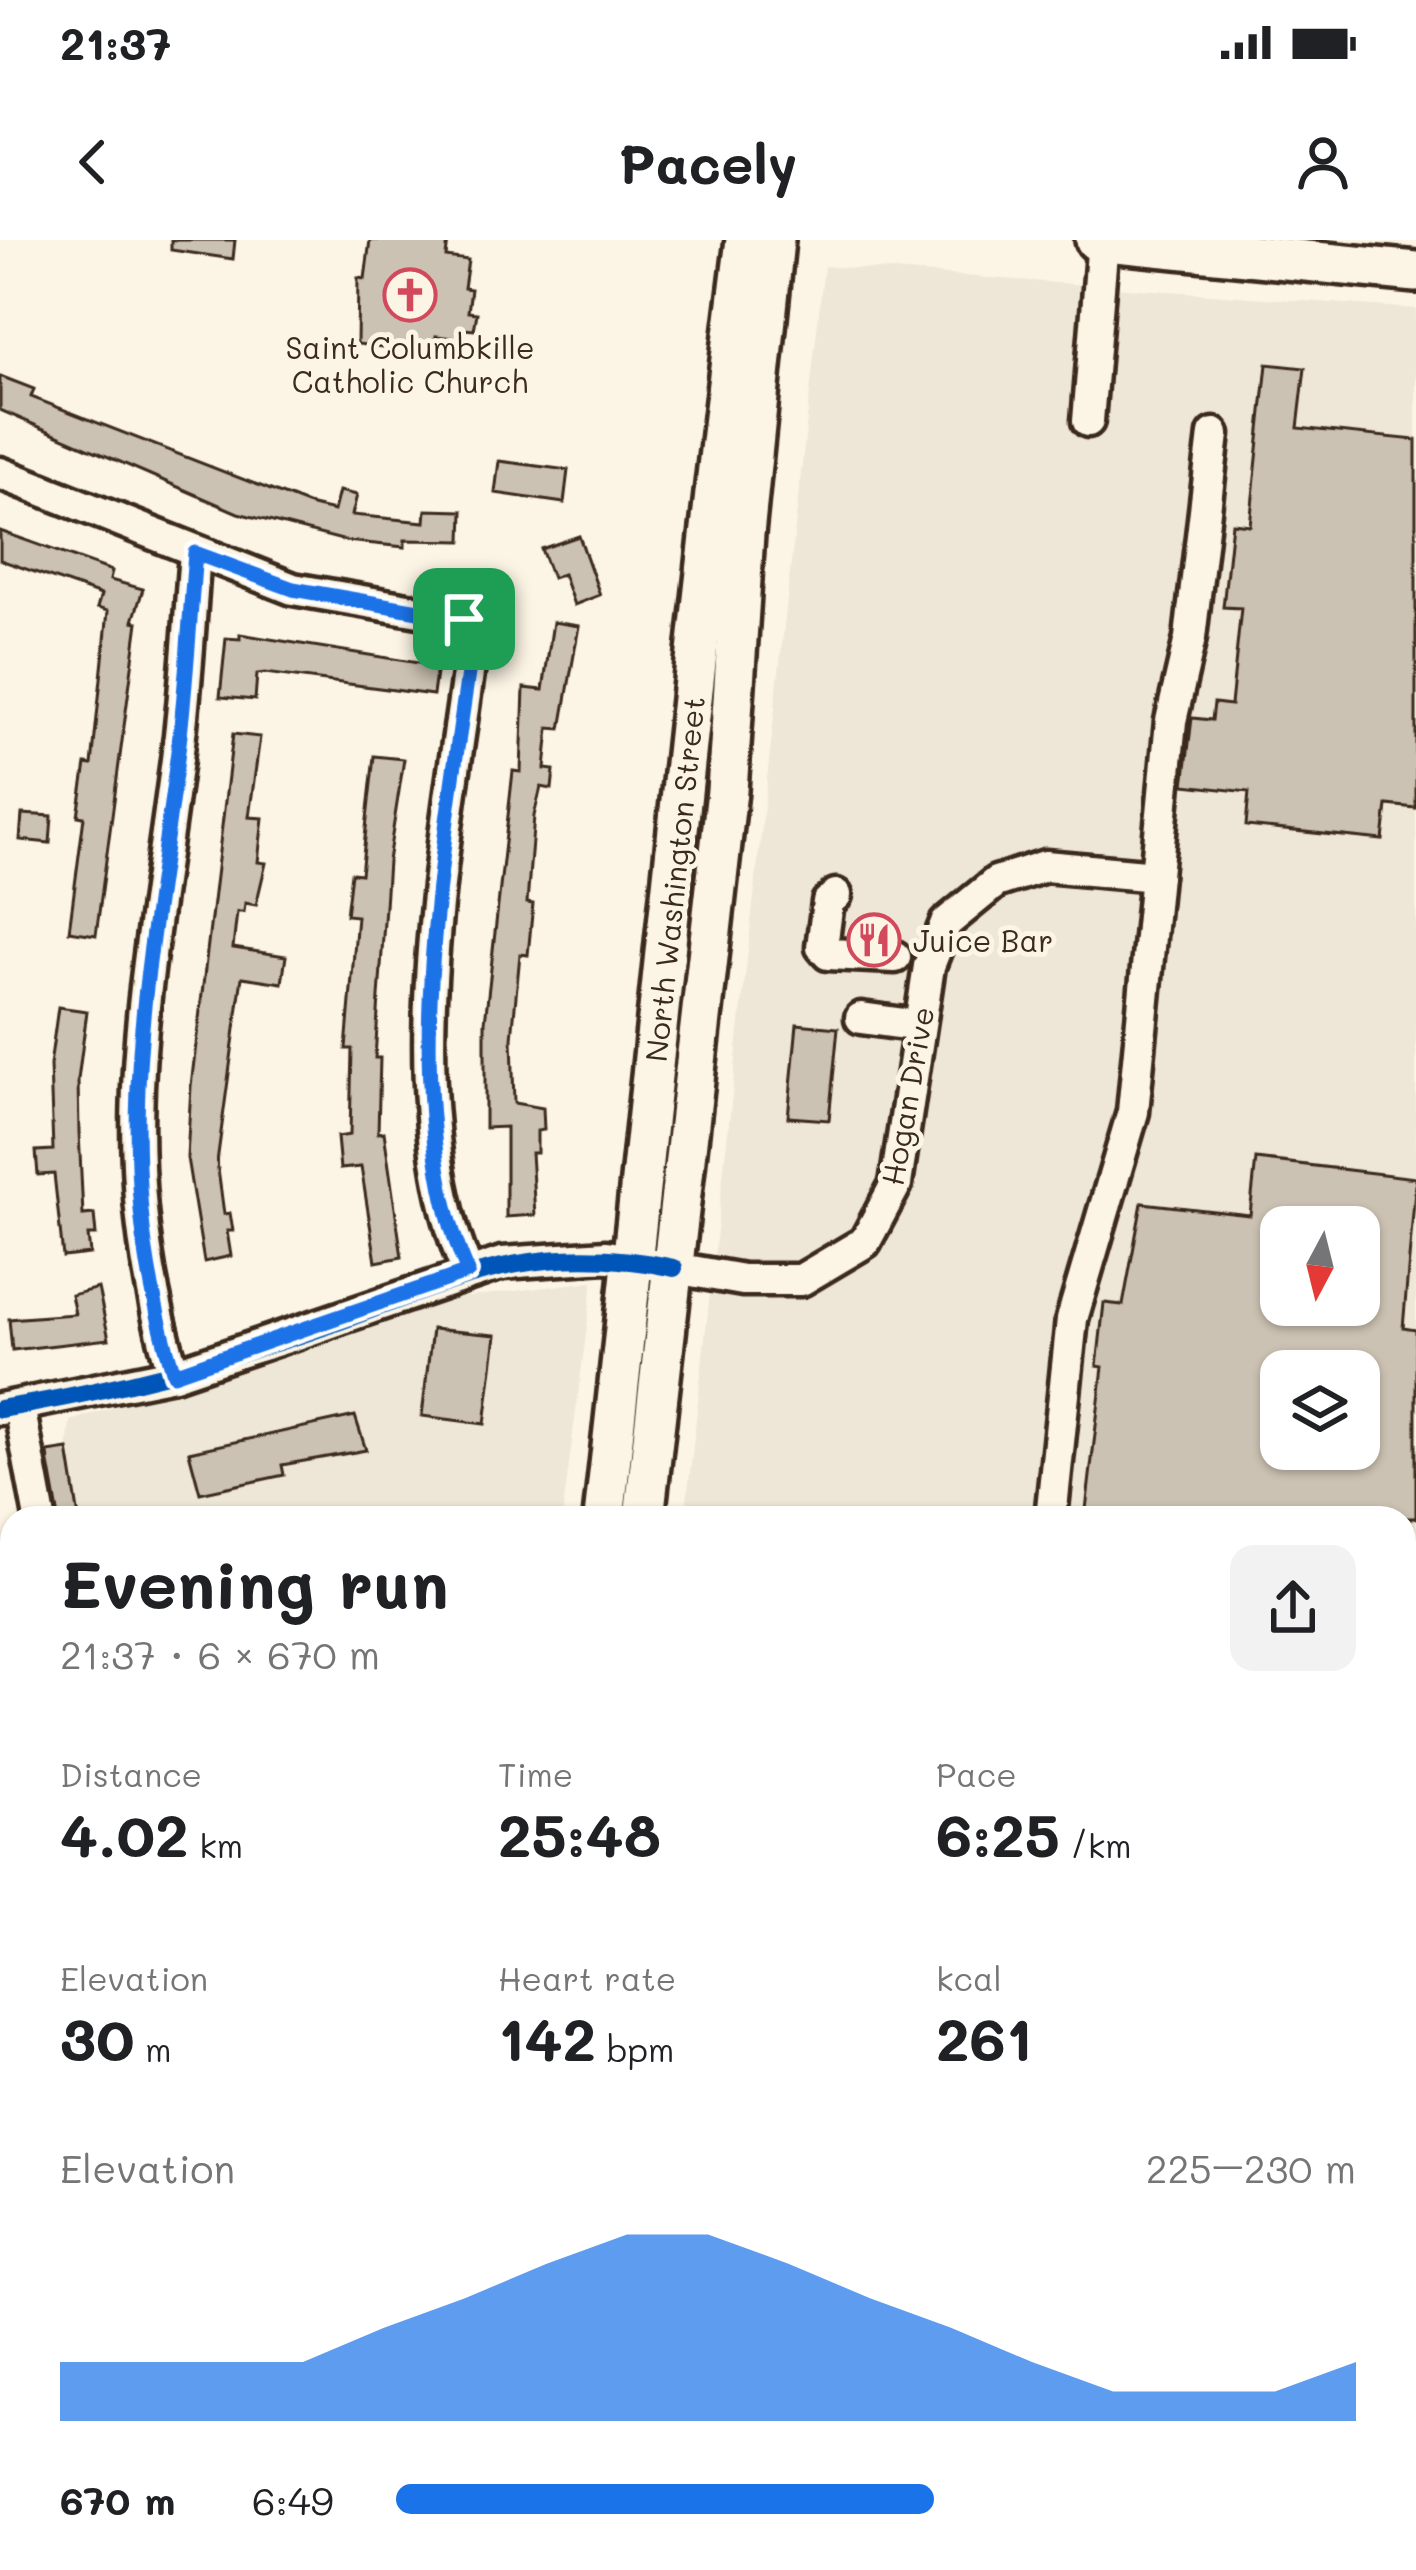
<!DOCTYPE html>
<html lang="en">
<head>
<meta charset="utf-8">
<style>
	body { margin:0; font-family:Mali,sans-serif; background:#f2f2f2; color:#202124; height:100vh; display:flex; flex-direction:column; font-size:45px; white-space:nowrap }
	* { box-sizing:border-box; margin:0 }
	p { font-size:39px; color:#757577 }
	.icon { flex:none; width:66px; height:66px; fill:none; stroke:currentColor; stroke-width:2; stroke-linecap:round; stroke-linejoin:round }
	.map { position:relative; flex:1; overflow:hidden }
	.sheet { position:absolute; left:0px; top:1266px; width:1416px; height:1065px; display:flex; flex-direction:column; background:#fff; border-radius:36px 36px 0 0; box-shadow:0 3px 9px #0004 }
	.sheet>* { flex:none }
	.needle { width:78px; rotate:187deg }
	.buttons { position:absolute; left:1260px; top:966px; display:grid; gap:24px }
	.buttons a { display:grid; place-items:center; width:120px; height:120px; border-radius:24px; background:#fff; box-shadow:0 3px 9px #0004; font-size:60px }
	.pin { position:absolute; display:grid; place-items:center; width:102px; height:102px; color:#fff; margin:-51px; border-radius:24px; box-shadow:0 6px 18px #0006 }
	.round { display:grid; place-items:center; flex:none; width:126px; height:126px; border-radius:24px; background:#f2f2f2 }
	.headline { display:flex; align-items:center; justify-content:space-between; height:204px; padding:0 60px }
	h1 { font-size:66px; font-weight:700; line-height:90px }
	.metrics { display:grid; grid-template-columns:repeat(3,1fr); gap:18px; height:204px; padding:12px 60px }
	.metrics div { display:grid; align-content:center }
	.metrics b { font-size:60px; font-weight:700 }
	.metrics small { font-size:33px; font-weight:400 }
	.metrics p { font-size:33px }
	.chart { height:336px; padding:24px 60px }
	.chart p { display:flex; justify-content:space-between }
	.chart svg { width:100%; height:216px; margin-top:12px; fill:#1a73e8; opacity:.7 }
	ul { padding:0 60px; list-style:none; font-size:39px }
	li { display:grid; grid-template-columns:192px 144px 1fr; align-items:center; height:90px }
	li i { height:30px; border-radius:15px; background:#1a73e8 }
	.status { display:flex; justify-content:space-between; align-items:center; height:84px; padding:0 60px; background:#fff; direction:ltr }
	.status svg { height:33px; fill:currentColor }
	header { display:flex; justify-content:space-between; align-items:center; height:156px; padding:0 60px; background:#fff; font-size:54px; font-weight:700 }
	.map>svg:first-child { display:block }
</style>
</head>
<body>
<div class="status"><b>21:37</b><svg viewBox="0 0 49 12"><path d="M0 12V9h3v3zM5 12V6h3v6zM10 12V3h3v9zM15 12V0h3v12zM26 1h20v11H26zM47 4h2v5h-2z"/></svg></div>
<header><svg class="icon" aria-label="back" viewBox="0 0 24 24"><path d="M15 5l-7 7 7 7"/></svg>Pacely<svg class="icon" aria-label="person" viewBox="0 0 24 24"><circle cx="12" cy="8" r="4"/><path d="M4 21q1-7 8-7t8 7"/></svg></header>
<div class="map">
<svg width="1416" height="2330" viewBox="0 0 1416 2330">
	<rect width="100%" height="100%" fill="#fcf5e5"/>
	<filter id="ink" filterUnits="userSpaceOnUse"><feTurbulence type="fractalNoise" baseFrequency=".00833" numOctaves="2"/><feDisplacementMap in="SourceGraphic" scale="24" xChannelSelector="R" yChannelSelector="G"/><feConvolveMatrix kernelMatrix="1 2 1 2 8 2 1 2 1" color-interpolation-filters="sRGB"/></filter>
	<g filter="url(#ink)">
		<g fill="#eee6d6" fill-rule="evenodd">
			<path d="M824,26l592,43v1412l-12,116v-319h-719zM1281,987h78v78h-78zM1281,1131h78v78h-78z"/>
			<path d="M593,1041l-31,237h-502l10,-97 391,-123z"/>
			<path d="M12,1738v404h-12v-288z"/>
			<path d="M19,2319h417l-1,11h-417z"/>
		</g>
		<g fill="#ccc2b3" stroke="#3b2a1e" stroke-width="3" fill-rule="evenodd">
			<path d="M171,0h64l-2,19 -62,-9z"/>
			<path d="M370,0h78l-2,17 22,3 -4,28 7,1 -3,23 9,1 -3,17 -11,-1 -1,10 -26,-3 -2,17 -77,-9 1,-66 7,1z"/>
			<path d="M1267,124l38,4 -7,60 118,12v368l-29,-3 -4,35 -137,-14 3,-34 -65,-7 8,-67 20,2 2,-17 17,2 10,-97 -18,-1 9,-84 18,2z"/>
			<path d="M0,136l34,13 -3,8 281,109 22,5 5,-20 18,4 -5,20 73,7 1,-12 37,1 -1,30 -57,-1v7l-59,-6 -108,-28 -238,-103z"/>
			<path d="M499,221l69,9 -4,33 -69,-10z"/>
			<path d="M0,291l112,40 -2,9 33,9 -10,32 5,1 -42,313 -27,-4 15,-114 -6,-1 8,-52 6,1 16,-154 -11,-3 4,-13 -101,-35z"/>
			<path d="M579,296l21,59 -26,10 -11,-31 -11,4 -11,-29z"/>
			<path d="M553,382l26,4 -18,103 -12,-1 -4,41 9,1 -2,19 -11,-2 -7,29 -7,87 6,1 -5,51 -8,-1 -8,84 2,65 29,5 1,22 -7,1v22h-6l4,62 -29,2v-90l-21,1v-106l28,-251 8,1 3,-84 19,2z"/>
			<path d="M240,394l197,32 -4,29 -168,-22 -8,1 -2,26 -35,-3 6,-59 14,1z"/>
			<path d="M233,494l27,3 -11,80 14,1 -5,44 8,1 -10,42 -11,-2 -1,9h-7l-4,36 53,8 -4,27 -40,-6 -25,185 7,52 6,-1 3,18h-6l4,25 -27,6 -17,-104 4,-72z"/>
			<path d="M374,516l30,3 -16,102 -13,197h5l-2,75 6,-1 18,125 -26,5 -15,-95 -21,2 -3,-32 13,-2 2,-86h-6l11,-133 -11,-1 5,-42 10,1z"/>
			<path d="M22,574l30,2 -2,27 -30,-3z"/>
			<path d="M58,767l29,4 -9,69 1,52 4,83 11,-1 2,21h-8l2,19 -27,3 -9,-83 -16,1 -2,-24 17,-1 -3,-85z"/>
			<path d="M797,784l41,4 -9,92 -41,-3z"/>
			<path d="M1256,919l160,19 -13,150 13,2v188h-331l18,-151 -6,-1 7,-63 19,2 19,-102 108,12zM1281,987h78v78h-78zM1281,1131h78v78h-78z"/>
			<path d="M98,1048l11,51 -97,11 -3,-31 66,-5 -4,-19z"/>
			<path d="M432,1089l64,6 -11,89 -63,-8z"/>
			<path d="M355,1176l11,34 -84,15 2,10 -84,18 -11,-41z"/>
			<path d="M68,1209l11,69h-20l-10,-55 -1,-11z"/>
		</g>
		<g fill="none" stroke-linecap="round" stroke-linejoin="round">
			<g stroke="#3b2a1e" stroke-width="39">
				<g id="minor">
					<path d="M1088,181l15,-181"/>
					<path d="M0,233l293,116 172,30"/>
					<path d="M465,379l7,25c-24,183 -81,455 -4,628"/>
					<path d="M836,655l-8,7 -6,45 6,7 67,3"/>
					<path d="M861,778l58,8"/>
					<path d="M174,1134c-72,-231 -21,-410 6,-639 7,-61 10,-121 15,-182"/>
					<path d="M19,1166l21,112"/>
					<path d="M0,1169l174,-35 328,-111 104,-7 137,24h58l64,-38 31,-58 33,-218 17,-43 50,-41 49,-16 111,10"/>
					<path d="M1051,1278l21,-199 61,-207 38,-391 19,-83 24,-204"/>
					<path d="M0,1507l12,1"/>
					<path d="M0,1759l10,-86"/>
					<path d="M1404,1854h12"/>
					<path d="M1404,1889l12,2"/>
					<path d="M0,2152l9,1"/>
					<path d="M1134,2330l7,-11"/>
				</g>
			</g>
			<g stroke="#3b2a1e" stroke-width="48">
				<g id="major">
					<path d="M1096,0l320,32"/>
					<path d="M604,1278c49,-426 87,-853 142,-1278"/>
					<path d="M644,1278l83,-727 17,-257 30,-294"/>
					<path d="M475,2330l2,-11"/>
					<path d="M519,2330l1,-11"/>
				</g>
			</g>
			<use href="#minor" stroke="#fcf5e5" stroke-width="30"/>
			<use href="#major" stroke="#fcf5e5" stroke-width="39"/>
			<g stroke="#fcf5e5" stroke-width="26">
				<g id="cycleway">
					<path d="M465,379l7,25c-24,183 -81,455 -4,628"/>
					<path d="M174,1134c-72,-231 -21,-410 6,-639 7,-61 10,-121 15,-182"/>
					<path d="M0,1169c101,-16 197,-41 294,-72 142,-46 224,-102 380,-69"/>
				</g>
			</g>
			<use href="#cycleway" stroke="#0057b8" stroke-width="18"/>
		</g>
	</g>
	<g fill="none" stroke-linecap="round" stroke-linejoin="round" filter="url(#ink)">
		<g stroke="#fff" stroke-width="24">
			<path id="route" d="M195,313l98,36 171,30 8,25c-24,183 -81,456 -4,628l-294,102c-72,-229 -21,-412 6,-639 7,-61 10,-121 15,-182z"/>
		</g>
		<use href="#route" stroke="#1a73e8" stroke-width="15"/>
	</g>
	<defs>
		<g id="church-ring" transform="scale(2.7)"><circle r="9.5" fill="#fcf5e5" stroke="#d1495b" stroke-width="1.5"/><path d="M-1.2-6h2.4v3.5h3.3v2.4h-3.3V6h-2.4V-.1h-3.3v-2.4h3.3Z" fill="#d1495b"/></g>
		<g id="restaurant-ring" transform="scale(2.7)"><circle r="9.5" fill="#fcf5e5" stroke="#d1495b" stroke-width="1.5"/><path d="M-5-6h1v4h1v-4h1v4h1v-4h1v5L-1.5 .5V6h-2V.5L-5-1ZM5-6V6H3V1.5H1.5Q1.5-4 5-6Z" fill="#d1495b"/></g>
	</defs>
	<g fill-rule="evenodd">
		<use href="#church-ring" x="410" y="55"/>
		<use href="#restaurant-ring" x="874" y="700"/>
	</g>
	<g text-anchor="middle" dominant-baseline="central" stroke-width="10" stroke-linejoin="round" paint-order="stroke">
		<g font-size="30" fill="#3b2a1e" stroke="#fcf5e5">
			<text x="410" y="107">Saint Columbkille<tspan x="410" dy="34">Catholic Church</tspan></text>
			<text x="913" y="700" text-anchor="start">Juice Bar</text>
		</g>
		<g font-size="30" fill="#3b2a1e" stroke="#fcf5e5">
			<text transform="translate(674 639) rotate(-84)">North Washington Street</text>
			<text transform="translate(907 856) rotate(-80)">Hogan Drive</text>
		</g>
	</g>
</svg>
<div class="buttons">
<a><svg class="needle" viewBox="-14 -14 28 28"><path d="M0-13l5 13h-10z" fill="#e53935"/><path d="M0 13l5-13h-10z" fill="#757577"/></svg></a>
<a><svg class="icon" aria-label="layers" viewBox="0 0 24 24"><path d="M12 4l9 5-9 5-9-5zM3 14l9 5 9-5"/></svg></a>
</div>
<div class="pin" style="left:464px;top:379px;background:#1e9e55"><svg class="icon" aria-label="arrive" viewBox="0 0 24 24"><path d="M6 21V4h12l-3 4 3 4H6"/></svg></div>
<section class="sheet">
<div class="headline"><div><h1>Evening run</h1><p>21:37 · 6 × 670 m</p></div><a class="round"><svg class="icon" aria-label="share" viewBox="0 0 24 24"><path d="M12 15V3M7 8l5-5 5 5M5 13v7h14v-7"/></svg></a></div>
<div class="metrics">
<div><p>Distance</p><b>4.02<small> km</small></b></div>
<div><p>Time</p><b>25:48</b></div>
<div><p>Pace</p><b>6:25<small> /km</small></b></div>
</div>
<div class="metrics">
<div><p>Elevation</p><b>30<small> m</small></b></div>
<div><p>Heart rate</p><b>142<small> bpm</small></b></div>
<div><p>kcal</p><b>261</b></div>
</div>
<div class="chart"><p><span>Elevation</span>225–230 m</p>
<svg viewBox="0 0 160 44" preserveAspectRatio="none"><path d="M0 44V32L10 32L20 32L30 32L40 25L50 19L60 12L70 6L80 6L90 12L100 19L110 25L120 32L130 38L140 38L150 38L160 32V44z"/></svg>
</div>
<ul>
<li><b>670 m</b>6:49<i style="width:56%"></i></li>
</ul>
</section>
</div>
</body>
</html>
